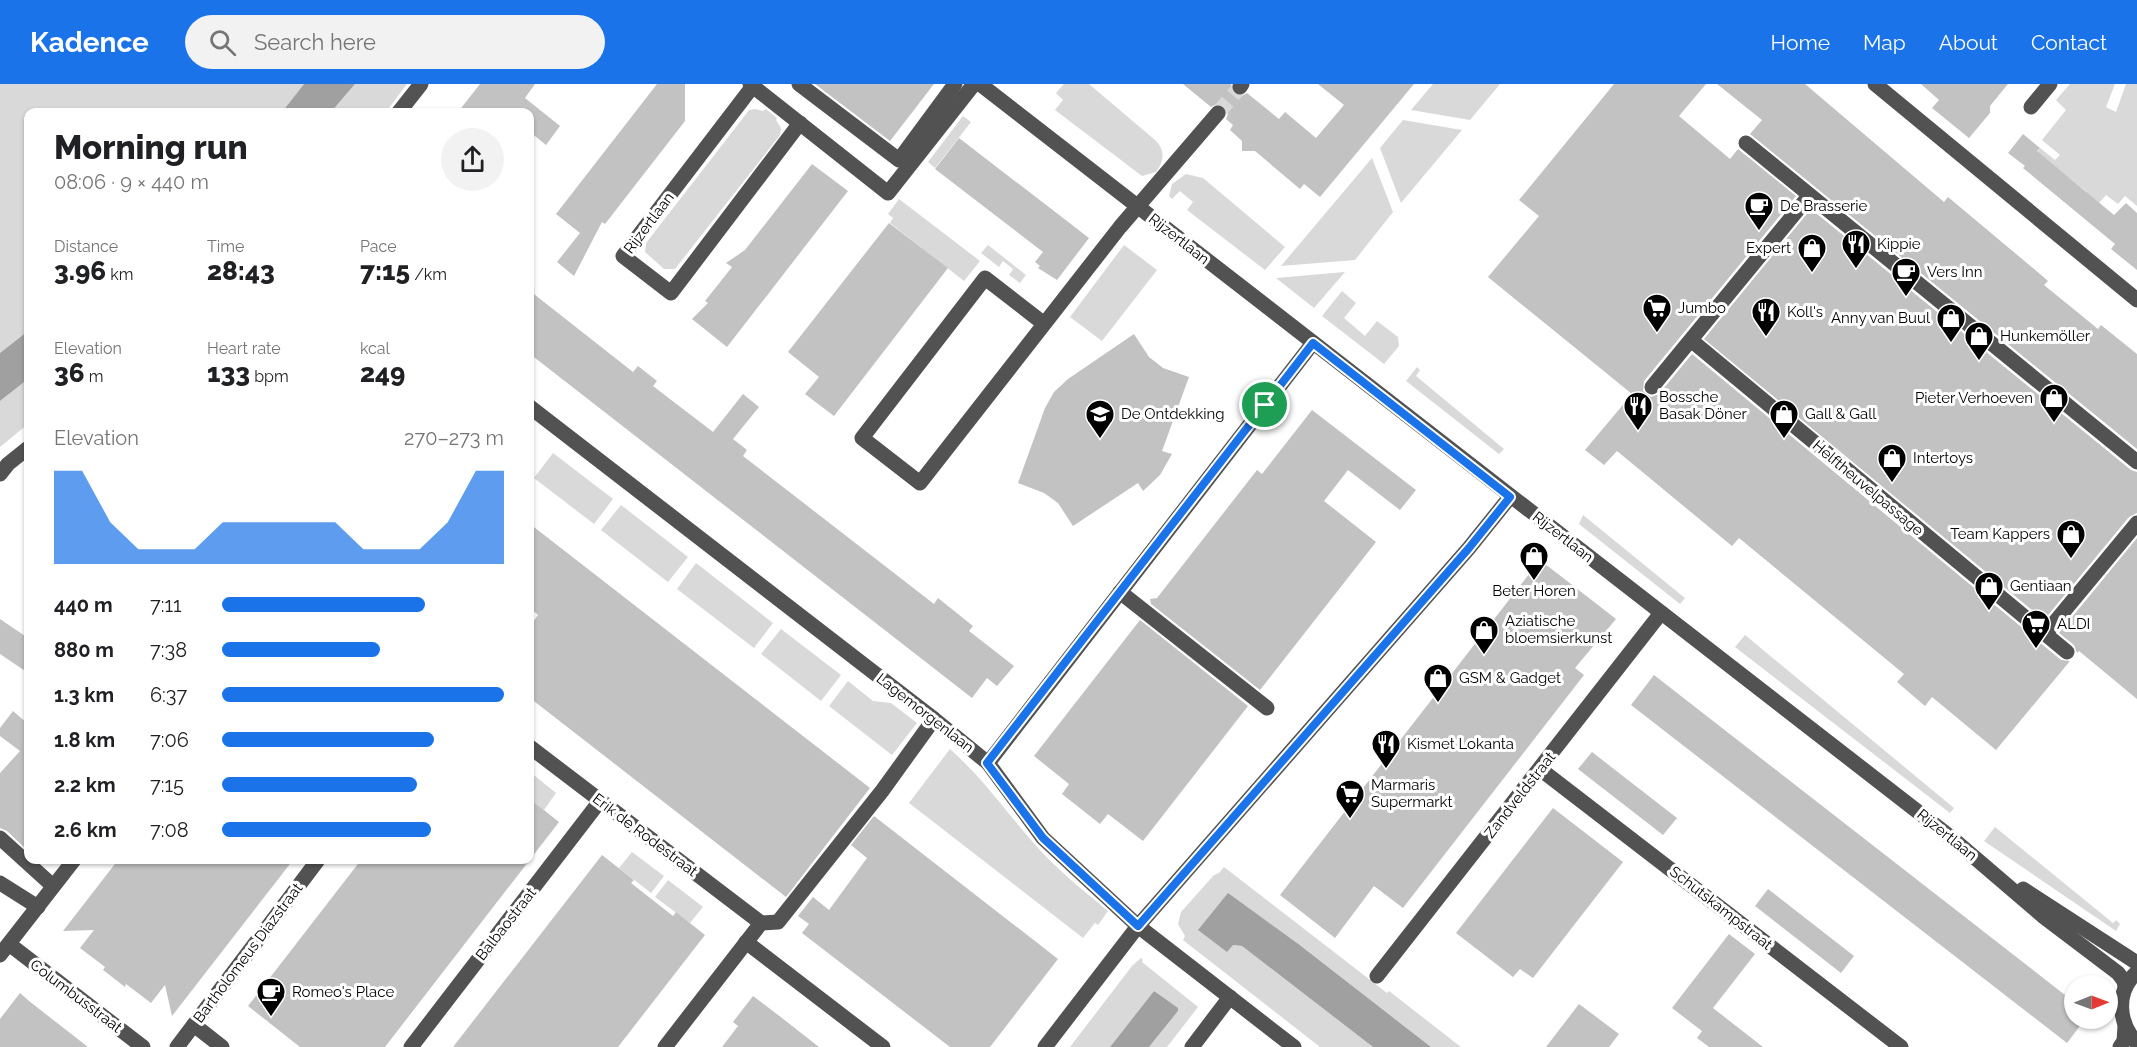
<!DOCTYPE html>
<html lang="en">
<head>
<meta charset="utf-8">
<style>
	body { margin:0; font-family:Raleway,sans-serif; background:#f2f2f2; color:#202124; height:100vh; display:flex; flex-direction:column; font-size:22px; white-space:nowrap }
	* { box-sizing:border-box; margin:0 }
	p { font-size:20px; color:#757577 }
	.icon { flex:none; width:33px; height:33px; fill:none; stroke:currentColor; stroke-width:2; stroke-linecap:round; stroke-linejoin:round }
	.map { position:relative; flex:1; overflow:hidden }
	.details { position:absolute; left:24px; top:24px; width:510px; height:756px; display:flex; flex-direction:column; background:#fff; border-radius:12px; box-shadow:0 2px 4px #0004 }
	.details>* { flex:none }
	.needle { width:39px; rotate:89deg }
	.tools { position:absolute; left:2064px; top:891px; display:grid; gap:12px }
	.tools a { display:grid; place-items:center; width:54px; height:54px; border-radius:50%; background:#fff; box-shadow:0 2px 4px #0004; font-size:30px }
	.pin { position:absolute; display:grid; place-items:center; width:51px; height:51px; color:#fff; margin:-26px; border:3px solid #fff; border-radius:50%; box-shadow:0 2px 6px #0007 }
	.round { display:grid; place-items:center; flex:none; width:63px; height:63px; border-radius:32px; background:#f2f2f2 }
	.overview { display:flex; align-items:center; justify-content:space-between; height:102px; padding:0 30px }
	h1 { font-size:33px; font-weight:800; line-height:45px }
	.stats { display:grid; grid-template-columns:repeat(3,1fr); gap:9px; height:102px; padding:6px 30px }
	.stats div { display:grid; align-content:center }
	.stats b { font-size:26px; font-weight:800 }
	.stats small { font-size:16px; font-weight:400 }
	.stats p { font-size:16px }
	.chart { height:168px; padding:12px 30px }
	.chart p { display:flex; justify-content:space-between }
	.chart svg { width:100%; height:108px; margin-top:6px; fill:#1a73e8; opacity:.7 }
	ul { padding:0 30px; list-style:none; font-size:20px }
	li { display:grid; grid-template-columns:96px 72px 1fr; align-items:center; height:45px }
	li i { height:15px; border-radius:8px; background:#1a73e8 }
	header { display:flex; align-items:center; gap:36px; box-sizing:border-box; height:84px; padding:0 30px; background:#1a73e8; color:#fff }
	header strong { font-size:28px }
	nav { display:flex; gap:33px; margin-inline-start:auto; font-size:21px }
	.search { width:420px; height:54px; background:#f2f2f2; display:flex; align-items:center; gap:15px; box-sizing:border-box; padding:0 21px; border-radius:33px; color:#757577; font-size:22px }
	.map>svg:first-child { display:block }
</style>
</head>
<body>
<header>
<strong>Kadence</strong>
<div class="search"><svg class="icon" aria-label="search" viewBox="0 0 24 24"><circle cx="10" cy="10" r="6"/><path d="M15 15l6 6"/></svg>Search here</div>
<nav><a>Home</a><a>Map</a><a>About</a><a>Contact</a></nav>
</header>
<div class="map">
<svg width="2137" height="963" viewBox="0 0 2137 963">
	<rect width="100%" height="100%" fill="#fff"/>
	<g fill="#d9d9d9">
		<path d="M0,0h304l-22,28h-254v219l-28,22z"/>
		<path d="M355,0h52l-21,28h-55z"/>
		<path d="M1064,0h25l66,56c11,11 9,21 1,32l-14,4 -87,-66 8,-10 -7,-7z"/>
		<path d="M1433,0h67l-30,36 -59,-10z"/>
		<path d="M2070,0h45l-9,23 10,5 10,-28h11v122l-12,-10 -7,8 -12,-9 -7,8 -12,-10v-1l-50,-40 3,-4 15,12 5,-5 -18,-15 24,-30 -10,-10z"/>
		<path d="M755,25l8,2 3,-2 11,9 -1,2 5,8 -1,7 -105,134h-11l-19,-17 1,-9 97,-125 6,-8z"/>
		<path d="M963,32l8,6 -36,46 -7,-6z"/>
		<path d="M1403,36l59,10 -61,73 -21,-55z"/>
		<path d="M1372,74l21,54 -38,48 -74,6z"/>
		<path d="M1186,90l17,4 82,69 -20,23 -78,-60 6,-8 -13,-11 -8,8 -3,-3 3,-12z"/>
		<path d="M899,115l81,62 -16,20 -74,-58 3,-5 -5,-4z"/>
		<path d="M988,161l38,30 -6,8 -11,-8 4,-6 -10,-8 -4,6 -18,-14z"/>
		<path d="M1124,161l33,25 -55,71 -32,-24z"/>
		<path d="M1345,188l-31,36 -38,-30z"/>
		<path d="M1342,207l14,12 -12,15 21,18 12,-15 21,16 1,9 -15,18 -62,-48z"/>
		<path d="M1417,283l3,3 -4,6 88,73 -5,5 -93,-73z"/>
		<path d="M28,295v45l-28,23v-46z"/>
		<path d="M553,369l60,46 -19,25 -60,-46z"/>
		<path d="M621,421l67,52 -20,25 -67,-52z"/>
		<path d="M1583,431l102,83 -5,6 -101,-80z"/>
		<path d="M696,479l77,60 -19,25 -77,-59z"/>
		<path d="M781,545l60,46 -20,26 -60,-47z"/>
		<path d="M1745,551l209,173 -4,5 -215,-166z"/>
		<path d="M848,597l25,20 18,2 26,20 -25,32 -63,-49z"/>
		<path d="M950,665c34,30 59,67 89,100 21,23 45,42 69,62l-10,14 -3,-2 -12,15 -174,-135z"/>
		<path d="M530,688l26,21 -12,17 -14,-11z"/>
		<path d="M1995,743l118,96 3,-3 4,4 -4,7 -132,-90z"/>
		<path d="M632,768l32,24 -13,17 -32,-25z"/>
		<path d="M1224,783l163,126 2,-2 72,56h-30l-130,-101 -68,-1 9,1 131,101h-53l-137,-107 2,-4 -7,-12 3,-12 33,-37 5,-2z"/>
		<path d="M668,796l35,27 -13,16 -35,-26z"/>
		<path d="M1141,874l2,2 -1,2 56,45 -31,40h-18l29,-36 -24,-20 -44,56h-40l62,-81z"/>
	</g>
	<g fill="#a0a0a0">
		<path d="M304,0h51l-24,28h-49z"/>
		<path d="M28,247v48l-28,22v-48z"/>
		<path d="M1228,809l73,53 130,101h-58l-131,-101 -9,-1 -6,7 -29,-22z"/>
		<path d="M1154,907l24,17v3l-29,36h-39z"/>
	</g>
	<g fill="#c2c2c2">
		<path d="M480,0h55l-10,14 35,28 -14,19 -16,-13v-20h-72z"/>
		<path d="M657,0h28v37l-80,103 -3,-2 -28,54 -17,-14 23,-29 -24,-19z"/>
		<path d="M815,0h119l-44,57z"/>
		<path d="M1183,0h48v7l4,4 5,2 7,-4 32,26 6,-7 31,26 28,-33 -26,-21h96l-94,113 -16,-13 -4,5 -45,-38h-13v-10l-12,-11 3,-5 -7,-6 2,-5 -3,-8 -6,-3 -8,4z"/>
		<path d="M1614,0h92l-27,32 51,43 8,-10 58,47 -152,185 -1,10 8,6 8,-3 33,-40 369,306 9,1 -74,89 -64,-53 -7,9 -28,-24 7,-8 -165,-136 -7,8 -115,-95 -13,14 -19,-15 47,-56 -144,-117 51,-61 -20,-16z"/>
		<path d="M1717,0h88l139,118 4,-5 92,77 8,7 -4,4 54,44 3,-4 36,29v95l-387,-315 12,-14z"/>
		<path d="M1921,0h87l-18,22v7l-21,25 -37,-30 7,-8z"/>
		<path d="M2023,50l17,14 -3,3 77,64 12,-12 11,10v57l-26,-21 4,-5 -92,-76 2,-2 -17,-13z"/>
		<path d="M959,54l130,100 -32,42 -19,-12 2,-2 -5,-4 8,-10 -108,-83z"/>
		<path d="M812,80l36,27 -121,156 -35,-28 16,-16 -3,-2 27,-34 -6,-4 19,-13z"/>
		<path d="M1811,125l320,261 6,2v41l-8,4 -85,103 -340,-281z"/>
		<path d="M889,139l59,45 -114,148 -29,-22 14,-17 -31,-25z"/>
		<path d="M530,207l103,81 5,-6 19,15 -4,5 60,46 30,-38 16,13 -26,32 14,11 -4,6 191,148 4,-6 35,28 -4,5 45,35 -17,20 -10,-8 -15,20 -442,-344z"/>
		<path d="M1134,250l15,23 14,11 26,9 -27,74 10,3 -12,21 -17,16 -5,-8 -65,43 -15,-23 -14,-10 -26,-10 27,-75 9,-16 14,-13z"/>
		<path d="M1312,326l104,80 -16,20 -52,-40 -24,31 52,41 -116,148 -109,-86 -1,-5 7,-1 100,-128 5,4z"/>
		<path d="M530,440l340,264 -84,109 -256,-199v-72l8,-11 -8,-7z"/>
		<path d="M2137,454v161l-58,-48 -2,2 -3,-8 -15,-12z"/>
		<path d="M1540,476l76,59 -41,49 9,7 -181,233 -29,-22 -39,52 -55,-43z"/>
		<path d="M0,535l28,19v35l-28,-19z"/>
		<path d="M1140,536l108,86 -105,135 -35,-27 -8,10 -38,-30 7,-10 -35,-28z"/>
		<path d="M1654,591l420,327v16h12l-19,25 -436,-338z"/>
		<path d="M13,627l15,13v127l-21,-20 -7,-3v-55l20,-22 -20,-15v-8z"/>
		<path d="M1592,668l85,66 -14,17 -85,-66z"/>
		<path d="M530,715l29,23 -174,225h-85l-52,-41 113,-146h169z"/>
		<path d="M1553,724l70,54 -90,116 -13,-9 -7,8 -57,-44z"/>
		<path d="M874,732l184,143 -68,88h-40l-148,-114 7,-9 -11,-8 15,-19 16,13 38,-52 -16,-13z"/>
		<path d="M602,771l32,25 -3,3 42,33 3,-4 29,23 -14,18 -73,94h-165z"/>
		<path d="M118,776h175l-121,156 -7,-31 -14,18 -25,-19 -1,3 -22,-17 2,-3 -25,-19 14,-18 -31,1z"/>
		<path d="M1768,805l86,67 -13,17 -86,-67z"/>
		<path d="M1729,850l26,20 -42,54 50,39h-54l-12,-9 5,-7 -30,-23z"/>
		<path d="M20,909l9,8 59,46h-88v-28z"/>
		<path d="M753,912l29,22 37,29h-97l16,-21 -5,-4z"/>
		<path d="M1579,920l40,30 -10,13h-63z"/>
	</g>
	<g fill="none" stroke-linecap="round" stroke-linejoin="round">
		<path stroke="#d9d9d9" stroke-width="15" stroke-dasharray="15 8" stroke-linecap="butt" d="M1218,29l22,-26"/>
		<g stroke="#525252" stroke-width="15">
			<path d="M750,0l138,109 86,-109"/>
			<path d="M799,0l100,76 56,-76"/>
			<path d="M980,0l973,755 91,78 74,56 6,8 1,6"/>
			<path d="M1875,0l262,216"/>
			<path d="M753,2l-130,170 48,37 129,-170"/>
			<path d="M1240,3l2,-3"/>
			<path d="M2031,23l19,-23"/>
			<path d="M399,28l22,-28"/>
			<path d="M1746,59l391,319"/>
			<path d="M1043,239l-58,-45 -123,160 58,45 200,-256 98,-114"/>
			<path d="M1692,257l375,311"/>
			<path d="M1652,303l157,-191"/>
			<path d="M530,323l404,312 54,44 55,75 95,88 156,121"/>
			<path d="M0,390l8,-10 20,-16"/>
			<path d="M1120,508l147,116"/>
			<path d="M2045,550l92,-111"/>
			<path d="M530,663l231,176"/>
			<path d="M988,679l325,-420"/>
			<path d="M1540,685l361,278"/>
			<path d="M0,754l53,48"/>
			<path d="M0,799l38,24"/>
			<path d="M2023,805l114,74"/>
			<path d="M761,839l17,-1 104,-131 52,-72"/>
			<path d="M746,858l137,105"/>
			<path d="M9,860l134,103"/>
			<path d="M0,871l74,-95"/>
			<path d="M2137,888c-22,20 -19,51 0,71"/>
			<path d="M1377,892l284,-363"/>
			<path d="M194,941l28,22"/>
			<path d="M177,963l141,-187"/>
			<path d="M411,963l189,-246"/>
			<path d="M665,963l96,-124"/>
			<path d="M1045,963l93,-121 331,-378 41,-51"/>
			<path d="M1192,963l38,-50"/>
			<path d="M2120,963l4,-6 1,-15"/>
		</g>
	</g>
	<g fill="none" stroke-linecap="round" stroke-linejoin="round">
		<g stroke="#fff" stroke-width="12">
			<path id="route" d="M1313,259l197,154 -41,51 -331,378 -95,-88 -56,-75z"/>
		</g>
		<use href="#route" stroke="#1a73e8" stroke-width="8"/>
	</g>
	<defs>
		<g id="cafe-pin" transform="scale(1.5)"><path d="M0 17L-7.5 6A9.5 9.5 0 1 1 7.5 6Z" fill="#000" stroke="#fff"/><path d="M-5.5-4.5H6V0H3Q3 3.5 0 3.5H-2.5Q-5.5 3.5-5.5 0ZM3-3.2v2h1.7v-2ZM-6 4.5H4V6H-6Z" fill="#fff"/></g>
		<g id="restaurant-pin" transform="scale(1.5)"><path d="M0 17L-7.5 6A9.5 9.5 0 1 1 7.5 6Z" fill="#000" stroke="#fff"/><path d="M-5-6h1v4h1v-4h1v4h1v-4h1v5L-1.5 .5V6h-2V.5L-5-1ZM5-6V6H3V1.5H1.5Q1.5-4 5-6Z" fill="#fff"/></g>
		<g id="shop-pin" transform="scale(1.5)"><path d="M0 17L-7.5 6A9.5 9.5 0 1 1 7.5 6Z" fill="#000" stroke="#fff"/><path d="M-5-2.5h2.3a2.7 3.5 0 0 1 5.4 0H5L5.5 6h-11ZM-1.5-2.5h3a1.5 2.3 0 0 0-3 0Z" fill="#fff"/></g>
		<g id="supermarket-pin" transform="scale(1.5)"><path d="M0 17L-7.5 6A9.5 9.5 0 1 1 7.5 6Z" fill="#000" stroke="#fff"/><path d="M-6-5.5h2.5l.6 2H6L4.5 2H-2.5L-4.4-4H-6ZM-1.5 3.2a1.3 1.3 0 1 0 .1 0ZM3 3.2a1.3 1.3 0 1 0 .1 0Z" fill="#fff"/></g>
		<g id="school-pin" transform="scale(1.5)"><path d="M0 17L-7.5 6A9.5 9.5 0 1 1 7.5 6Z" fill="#000" stroke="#fff"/><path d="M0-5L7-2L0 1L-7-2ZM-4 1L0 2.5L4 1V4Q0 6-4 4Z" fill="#fff"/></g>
	</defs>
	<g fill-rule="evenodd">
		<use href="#cafe-pin" x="1759" y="122"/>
		<use href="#restaurant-pin" x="1856" y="160"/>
		<use href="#shop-pin" x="1812" y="164"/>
		<use href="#cafe-pin" x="1906" y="188"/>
		<use href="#supermarket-pin" x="1657" y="224"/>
		<use href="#restaurant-pin" x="1766" y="228"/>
		<use href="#shop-pin" x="1951" y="234"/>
		<use href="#shop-pin" x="1979" y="252"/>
		<use href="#shop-pin" x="2054" y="314"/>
		<use href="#restaurant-pin" x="1638" y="322"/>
		<use href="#school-pin" x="1100" y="330"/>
		<use href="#shop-pin" x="1784" y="330"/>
		<use href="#shop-pin" x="1892" y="374"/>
		<use href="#shop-pin" x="2071" y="450"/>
		<use href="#shop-pin" x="1534" y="472"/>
		<use href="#shop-pin" x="1989" y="502"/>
		<use href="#supermarket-pin" x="2036" y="540"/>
		<use href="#shop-pin" x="1484" y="546"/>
		<use href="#shop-pin" x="1438" y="594"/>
		<use href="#restaurant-pin" x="1386" y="660"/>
		<use href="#supermarket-pin" x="1350" y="710"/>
		<use href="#cafe-pin" x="271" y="908"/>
	</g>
	<g text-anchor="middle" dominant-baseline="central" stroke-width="6" stroke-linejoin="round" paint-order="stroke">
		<g font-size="15" fill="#000" stroke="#fff" text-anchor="start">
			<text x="1780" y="122">De Brasserie</text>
			<text x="1877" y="160">Kippie</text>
			<text x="1791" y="164" text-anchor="end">Expert</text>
			<text x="1927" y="188">Vers Inn</text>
			<text x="1678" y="224">Jumbo</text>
			<text x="1787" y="228">Koll's</text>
			<text x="1930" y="234" text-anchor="end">Anny van Buul</text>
			<text x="2000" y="252">Hunkemöller</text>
			<text x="1659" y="313">Bossche<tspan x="1659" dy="17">Basak Döner</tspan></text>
			<text x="2033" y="314" text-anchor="end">Pieter Verhoeven</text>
			<text x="1121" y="330">De Ontdekking</text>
			<text x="1805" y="330">Gall &amp; Gall</text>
			<text x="1913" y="374">Intertoys</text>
			<text x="2050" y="450" text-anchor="end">Team Kappers</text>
			<text x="2010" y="502">Gentiaan</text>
			<text x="1534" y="507" text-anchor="middle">Beter Horen</text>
			<text x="1505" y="537">Aziatische<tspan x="1505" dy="17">bloemsierkunst</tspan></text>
			<text x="2057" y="540">ALDI</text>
			<text x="1459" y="594">GSM &amp; Gadget</text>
			<text x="1407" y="660">Kismet Lokanta</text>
			<text x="1371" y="701">Marmaris<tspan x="1371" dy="17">Supermarkt</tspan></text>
			<text x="292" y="908">Romeo's Place</text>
		</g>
		<g font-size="15" fill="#000" stroke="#fff">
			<text transform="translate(649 139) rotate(-53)">Rijzertlaan</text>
			<text transform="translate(1179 155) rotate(38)">Rijzertlaan</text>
			<text transform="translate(1868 404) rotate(40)">Helftheuvelpassage</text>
			<text transform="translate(1563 453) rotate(38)">Rijzertlaan</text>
			<text transform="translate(925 629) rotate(38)">Lagemorgenlaan</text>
			<text transform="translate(1520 711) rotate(-52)">Zandveldstraat</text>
			<text transform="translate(645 751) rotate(37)">Erik de Rodestraat</text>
			<text transform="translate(1947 751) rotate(39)">Rijzertlaan</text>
			<text transform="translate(1721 824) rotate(38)">Schutskampstraat</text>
			<text transform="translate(506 840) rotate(-52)">Balbaostraat</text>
			<text transform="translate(248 869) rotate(-53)">Bartholomeus Diazstraat</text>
			<text transform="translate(76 912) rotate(37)">Columbusstraat</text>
		</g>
	</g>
</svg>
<div class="tools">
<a><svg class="needle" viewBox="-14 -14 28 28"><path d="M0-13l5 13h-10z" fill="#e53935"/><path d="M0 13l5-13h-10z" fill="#757577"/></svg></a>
</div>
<div class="pin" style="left:1265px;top:321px;background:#1e9e55"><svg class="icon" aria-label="arrive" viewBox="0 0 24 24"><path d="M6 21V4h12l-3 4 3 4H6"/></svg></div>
<section class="details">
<div class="overview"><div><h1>Morning run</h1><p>08:06 · 9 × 440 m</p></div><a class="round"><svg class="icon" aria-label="share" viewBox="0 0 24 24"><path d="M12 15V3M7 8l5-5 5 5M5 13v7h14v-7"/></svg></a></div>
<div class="stats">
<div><p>Distance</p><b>3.96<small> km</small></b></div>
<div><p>Time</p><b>28:43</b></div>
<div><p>Pace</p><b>7:15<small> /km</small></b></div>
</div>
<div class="stats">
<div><p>Elevation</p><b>36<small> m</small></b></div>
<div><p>Heart rate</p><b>133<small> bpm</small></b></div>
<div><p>kcal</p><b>249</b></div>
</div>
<div class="chart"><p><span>Elevation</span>270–273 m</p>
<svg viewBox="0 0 160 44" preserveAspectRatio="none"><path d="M0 44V6L10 6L20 27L30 38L40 38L50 38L60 27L70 27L80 27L90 27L100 27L110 38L120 38L130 38L140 27L150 6L160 6V44z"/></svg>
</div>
<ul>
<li><b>440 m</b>7:11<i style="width:72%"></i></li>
<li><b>880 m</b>7:38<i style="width:56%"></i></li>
<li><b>1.3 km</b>6:37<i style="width:100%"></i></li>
<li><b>1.8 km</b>7:06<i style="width:75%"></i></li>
<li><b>2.2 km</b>7:15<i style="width:69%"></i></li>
<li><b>2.6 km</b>7:08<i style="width:74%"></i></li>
</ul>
</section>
</div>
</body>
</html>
